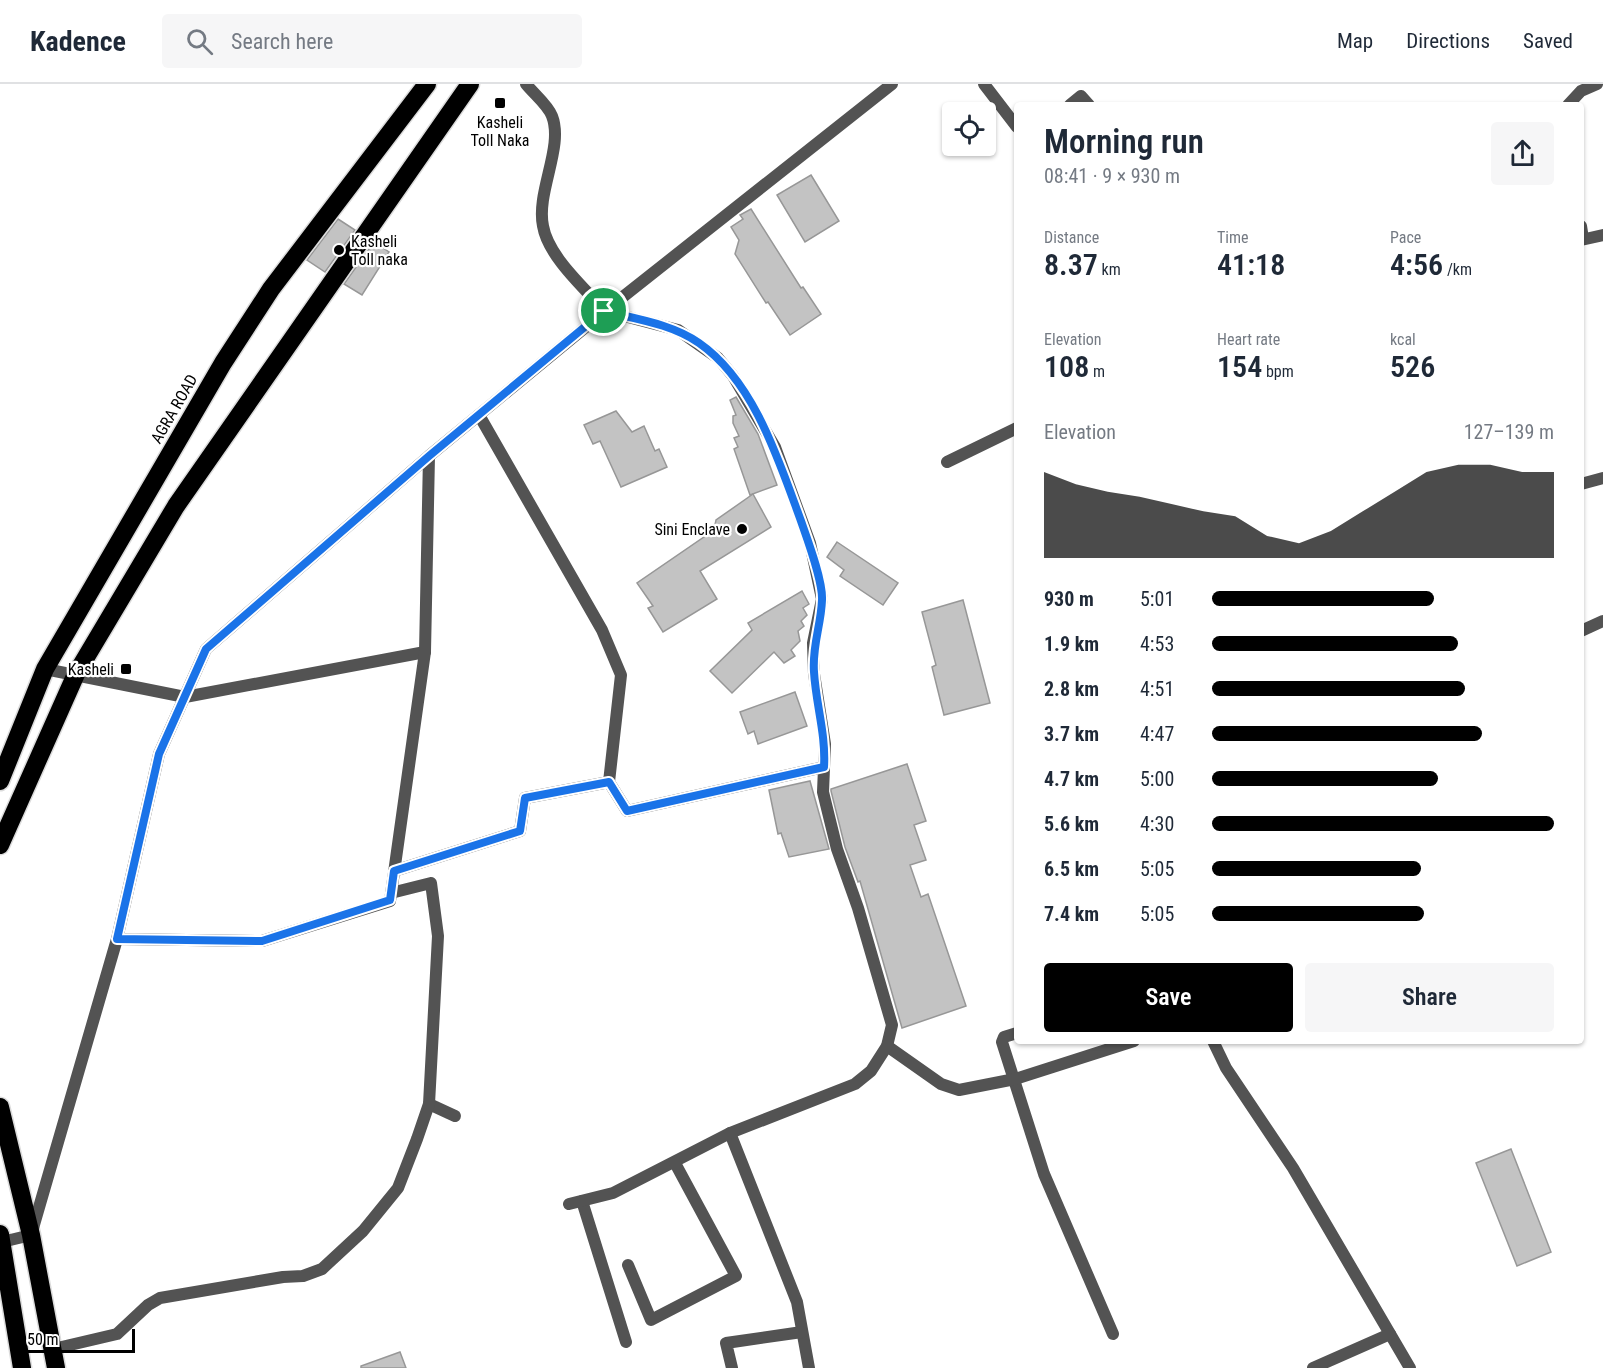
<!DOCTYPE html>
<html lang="en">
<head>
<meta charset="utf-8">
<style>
	body { margin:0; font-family:"Roboto Condensed",sans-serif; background:#f6f6f7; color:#1f2937; height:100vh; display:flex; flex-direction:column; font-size:22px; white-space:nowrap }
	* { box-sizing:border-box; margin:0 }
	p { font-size:20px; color:#747a83 }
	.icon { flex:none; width:33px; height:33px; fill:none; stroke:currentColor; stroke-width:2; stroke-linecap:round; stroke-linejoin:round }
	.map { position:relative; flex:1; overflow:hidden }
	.drawer { position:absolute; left:1014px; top:18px; width:570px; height:942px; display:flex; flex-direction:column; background:#fff; border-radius:6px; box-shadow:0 2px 4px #0004 }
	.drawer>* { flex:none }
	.fabs { position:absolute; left:942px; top:18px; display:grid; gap:12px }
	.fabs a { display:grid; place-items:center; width:54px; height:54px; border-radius:6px; background:#fff; box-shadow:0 2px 4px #0004; font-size:30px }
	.scale { position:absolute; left:18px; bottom:15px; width:117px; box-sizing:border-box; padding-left:6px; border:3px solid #000; border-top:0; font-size:16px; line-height:21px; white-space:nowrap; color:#000; -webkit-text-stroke:4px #fff; paint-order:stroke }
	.pin { position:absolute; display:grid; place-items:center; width:51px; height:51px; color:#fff; margin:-26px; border:3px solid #fff; border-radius:50%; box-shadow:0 2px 6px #0007 }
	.round { display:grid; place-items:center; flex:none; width:63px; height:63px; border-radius:6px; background:#f6f6f7 }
	.overview { display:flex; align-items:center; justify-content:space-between; height:102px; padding:0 30px }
	h1 { font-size:33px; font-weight:600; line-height:45px }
	.figures { display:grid; grid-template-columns:repeat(3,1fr); gap:9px; height:102px; padding:6px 30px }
	.figures div { display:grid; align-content:center }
	.figures b { font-size:30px; font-weight:600 }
	.figures small { font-size:16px; font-weight:400 }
	.figures p { font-size:16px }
	.chart { height:168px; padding:12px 30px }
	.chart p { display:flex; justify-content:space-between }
	.chart svg { width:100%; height:108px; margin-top:6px; fill:#000; opacity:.7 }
	.button { display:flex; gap:12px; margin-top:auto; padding:12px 30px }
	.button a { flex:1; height:69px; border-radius:6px; background:#000; color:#fff; font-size:24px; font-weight:600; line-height:69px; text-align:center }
	.button a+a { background:#f6f6f7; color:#1f2937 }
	ul { padding:0 30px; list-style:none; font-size:20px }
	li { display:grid; grid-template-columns:96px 72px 1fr; align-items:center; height:45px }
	li i { height:15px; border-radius:8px; background:#000 }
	header { display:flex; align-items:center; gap:36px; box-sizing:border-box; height:84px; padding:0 30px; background:#fff; border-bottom:2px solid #e0e1e3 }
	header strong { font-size:28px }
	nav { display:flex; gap:33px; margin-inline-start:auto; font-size:21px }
	.search { width:420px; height:54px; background:#f6f6f7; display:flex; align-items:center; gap:15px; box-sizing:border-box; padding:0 21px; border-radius:6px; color:#747a83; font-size:22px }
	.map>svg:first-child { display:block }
</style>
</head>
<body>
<header>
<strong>Kadence</strong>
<div class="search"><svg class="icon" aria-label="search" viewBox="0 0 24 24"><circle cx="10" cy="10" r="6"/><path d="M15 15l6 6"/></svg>Search here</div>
<nav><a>Map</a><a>Directions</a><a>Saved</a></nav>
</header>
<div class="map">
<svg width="1603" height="1284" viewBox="0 0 1603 1284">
	<rect width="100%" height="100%" fill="#fff"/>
	<g fill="#c3c3c3" stroke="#979797" stroke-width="1.5">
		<path d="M811,91l28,46 -34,21 -28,-47z"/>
		<path d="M751,125l50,79 2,-1 18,27 -31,21 -22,-33 -2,1 -31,-49 4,-14 -8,-13 12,-8 -3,-4z"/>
		<path d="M338,135l17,11 -30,42 -18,-12z"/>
		<path d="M374,158l15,10 -27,43 -18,-11z"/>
		<path d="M736,313l22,37 19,51 -27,10 -16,-46 4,-2 -4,-9 5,-2 -6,-13v-7l3,-1 -6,-15z"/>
		<path d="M616,327l16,21 12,-6 11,25 4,-2 8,18 -46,20 -21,-46 -7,3 -9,-19z"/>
		<path d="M753,410l18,33 -71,44 17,28 -54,33 -15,-24 5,-2 -16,-23 77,-53 2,-10z"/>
		<path d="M837,458l61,41 -15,22 -43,-29 4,-6 -17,-13z"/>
		<path d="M802,507l7,13 -6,4 4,7 -6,6 3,5 -6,5 2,10 -9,9 4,6 -11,7 -10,-11 -42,41 -22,-22 42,-41 -4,-7z"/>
		<path d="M963,516l27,103 -46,12 -12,-48 4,-2 -14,-53z"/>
		<path d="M795,608l12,34 -49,18 -4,-13 -6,3 -8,-22z"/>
		<path d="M907,680l19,57 -12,4 12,35 -16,5 11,32 7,-3 38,112 -64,22 -42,-147 -2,1 -13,-35 -14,-56v-2z"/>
		<path d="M810,697l19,68 -40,8 -8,-24 -3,1 -9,-44z"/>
		<path d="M1511,1065l40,103 -34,14 -41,-103z"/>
		<path d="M400,1268l6,16h-45v-2z"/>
	</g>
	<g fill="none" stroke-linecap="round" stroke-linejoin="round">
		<g stroke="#dbdbdb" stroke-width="21">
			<g id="highway">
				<path d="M0,697l45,-112 178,-306 48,-74 156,-205"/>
				<path d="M0,761l76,-171 100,-168 294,-422"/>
				<path d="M0,1023l31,128 25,133"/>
				<path d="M0,1150l22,134"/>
			</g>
		</g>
		<g stroke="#535353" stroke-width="12">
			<path d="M526,0c8,10 22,21 26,32 12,31 -16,76 -9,110 5,30 41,62 62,85l287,-227"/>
			<path d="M984,0l33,43"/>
			<path d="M1070,21l11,-9 8,9"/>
			<path d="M1568,21l13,-14 16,-7"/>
			<path d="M1581,142l2,13"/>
			<path d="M1581,156l22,-5"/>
			<path d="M479,331l123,215 19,45 -12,107 18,29 197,-44"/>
			<path d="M947,378l70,-34"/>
			<path d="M1581,400l22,-6"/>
			<path d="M1581,547l22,-10"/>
			<path d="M45,585l140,28 240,-45"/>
			<path d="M394,787l126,-40 5,-33 84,-16"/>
			<path d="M117,855l145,2 128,-40 35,-249 4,-196"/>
			<path d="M1017,949l-13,4 -2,5 42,132 69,160"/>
			<path d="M1213,957l13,27 67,100 117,200"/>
			<path d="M887,962l54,38 18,6 56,-11 119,-38"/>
			<path d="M429,1020l26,12"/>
			<path d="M730,1049l67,169 12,66"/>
			<path d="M582,1117l44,141"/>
			<path d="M2,1158l29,-7 86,-296 42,-185 47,-105 223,-193 176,-145 73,19 40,28 15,18 42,71 35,96 12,56 -9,44 1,31 11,70 -2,48 14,57 21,59 34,117 -5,21 -16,25 -16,13 -125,49 -117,60 -44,11"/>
			<path d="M628,1181l23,55 85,-44 -61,-113"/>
			<path d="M53,1265l64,-15 31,-29 12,-7 123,-21 20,-1 19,-7 41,-38 35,-43 19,-49 12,-35 9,-168 -7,-53 -40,10"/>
			<path d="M732,1284l-6,-25 76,-11"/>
			<path d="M1313,1284l77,-34"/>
		</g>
		<use href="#highway" stroke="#000" stroke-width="18"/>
	</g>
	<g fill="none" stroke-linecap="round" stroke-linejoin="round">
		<g stroke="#fff" stroke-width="12">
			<path id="route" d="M604,227c32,8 68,13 95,32 55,38 80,118 102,178 7,20 22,60 21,79 -1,26 -10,45 -8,72 2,33 12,62 10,95l-197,44 -18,-29 -84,16 -5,33 -126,40 -4,29 -128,41 -145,-2 42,-185 47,-105 223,-193z"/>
		</g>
		<use href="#route" stroke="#1a73e8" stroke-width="8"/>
	</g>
	<g fill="#000" stroke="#fff" stroke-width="2">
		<rect x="494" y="13" width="12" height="12" rx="3"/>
		<circle cx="339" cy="166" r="6"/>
		<circle cx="742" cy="445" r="6"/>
		<rect x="120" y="579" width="12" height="12" rx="3"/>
	</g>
	<g text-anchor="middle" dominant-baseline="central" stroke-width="4.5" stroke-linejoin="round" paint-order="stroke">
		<g font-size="16" fill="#000" stroke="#fff" text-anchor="end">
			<text x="500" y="38" text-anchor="middle">Kasheli<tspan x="500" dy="18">Toll Naka</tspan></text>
			<text x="351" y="157" text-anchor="start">Kasheli<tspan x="351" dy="18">Toll naka</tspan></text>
			<text x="730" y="445">Sini Enclave</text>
			<text x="114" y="585">Kasheli</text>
		</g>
		<g font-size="16" fill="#000" stroke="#fff">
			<text transform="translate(174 325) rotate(-60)">AGRA ROAD</text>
		</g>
	</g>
</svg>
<div class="fabs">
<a><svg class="icon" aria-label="locate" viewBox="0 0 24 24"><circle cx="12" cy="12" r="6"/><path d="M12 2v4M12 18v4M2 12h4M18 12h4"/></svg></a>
</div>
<div class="scale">50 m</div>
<div class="pin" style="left:604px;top:227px;background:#1e9e55"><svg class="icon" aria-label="arrive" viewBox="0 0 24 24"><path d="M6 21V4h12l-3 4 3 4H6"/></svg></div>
<section class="drawer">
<div class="overview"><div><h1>Morning run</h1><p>08:41 · 9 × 930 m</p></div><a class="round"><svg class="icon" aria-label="share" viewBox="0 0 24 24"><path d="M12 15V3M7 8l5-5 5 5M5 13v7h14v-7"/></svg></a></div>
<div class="figures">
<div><p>Distance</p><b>8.37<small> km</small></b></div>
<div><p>Time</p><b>41:18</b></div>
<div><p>Pace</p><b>4:56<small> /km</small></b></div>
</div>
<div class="figures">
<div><p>Elevation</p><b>108<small> m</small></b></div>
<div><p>Heart rate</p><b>154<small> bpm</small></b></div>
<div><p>kcal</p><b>526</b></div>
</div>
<div class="chart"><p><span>Elevation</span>127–139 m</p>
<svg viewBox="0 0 160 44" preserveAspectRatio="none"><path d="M0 44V9L10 14L20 17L30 19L40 22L50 25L60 27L70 35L80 38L90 33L100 25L110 17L120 9L130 6L140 6L150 9L160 9V44z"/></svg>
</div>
<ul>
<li><b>930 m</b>5:01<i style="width:65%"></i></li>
<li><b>1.9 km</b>4:53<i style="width:72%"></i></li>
<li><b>2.8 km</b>4:51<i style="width:74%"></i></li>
<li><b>3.7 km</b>4:47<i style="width:79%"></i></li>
<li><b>4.7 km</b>5:00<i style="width:66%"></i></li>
<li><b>5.6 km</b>4:30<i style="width:100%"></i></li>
<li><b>6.5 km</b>5:05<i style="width:61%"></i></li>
<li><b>7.4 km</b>5:05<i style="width:62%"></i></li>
</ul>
<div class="button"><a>Save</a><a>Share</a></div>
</section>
</div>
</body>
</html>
